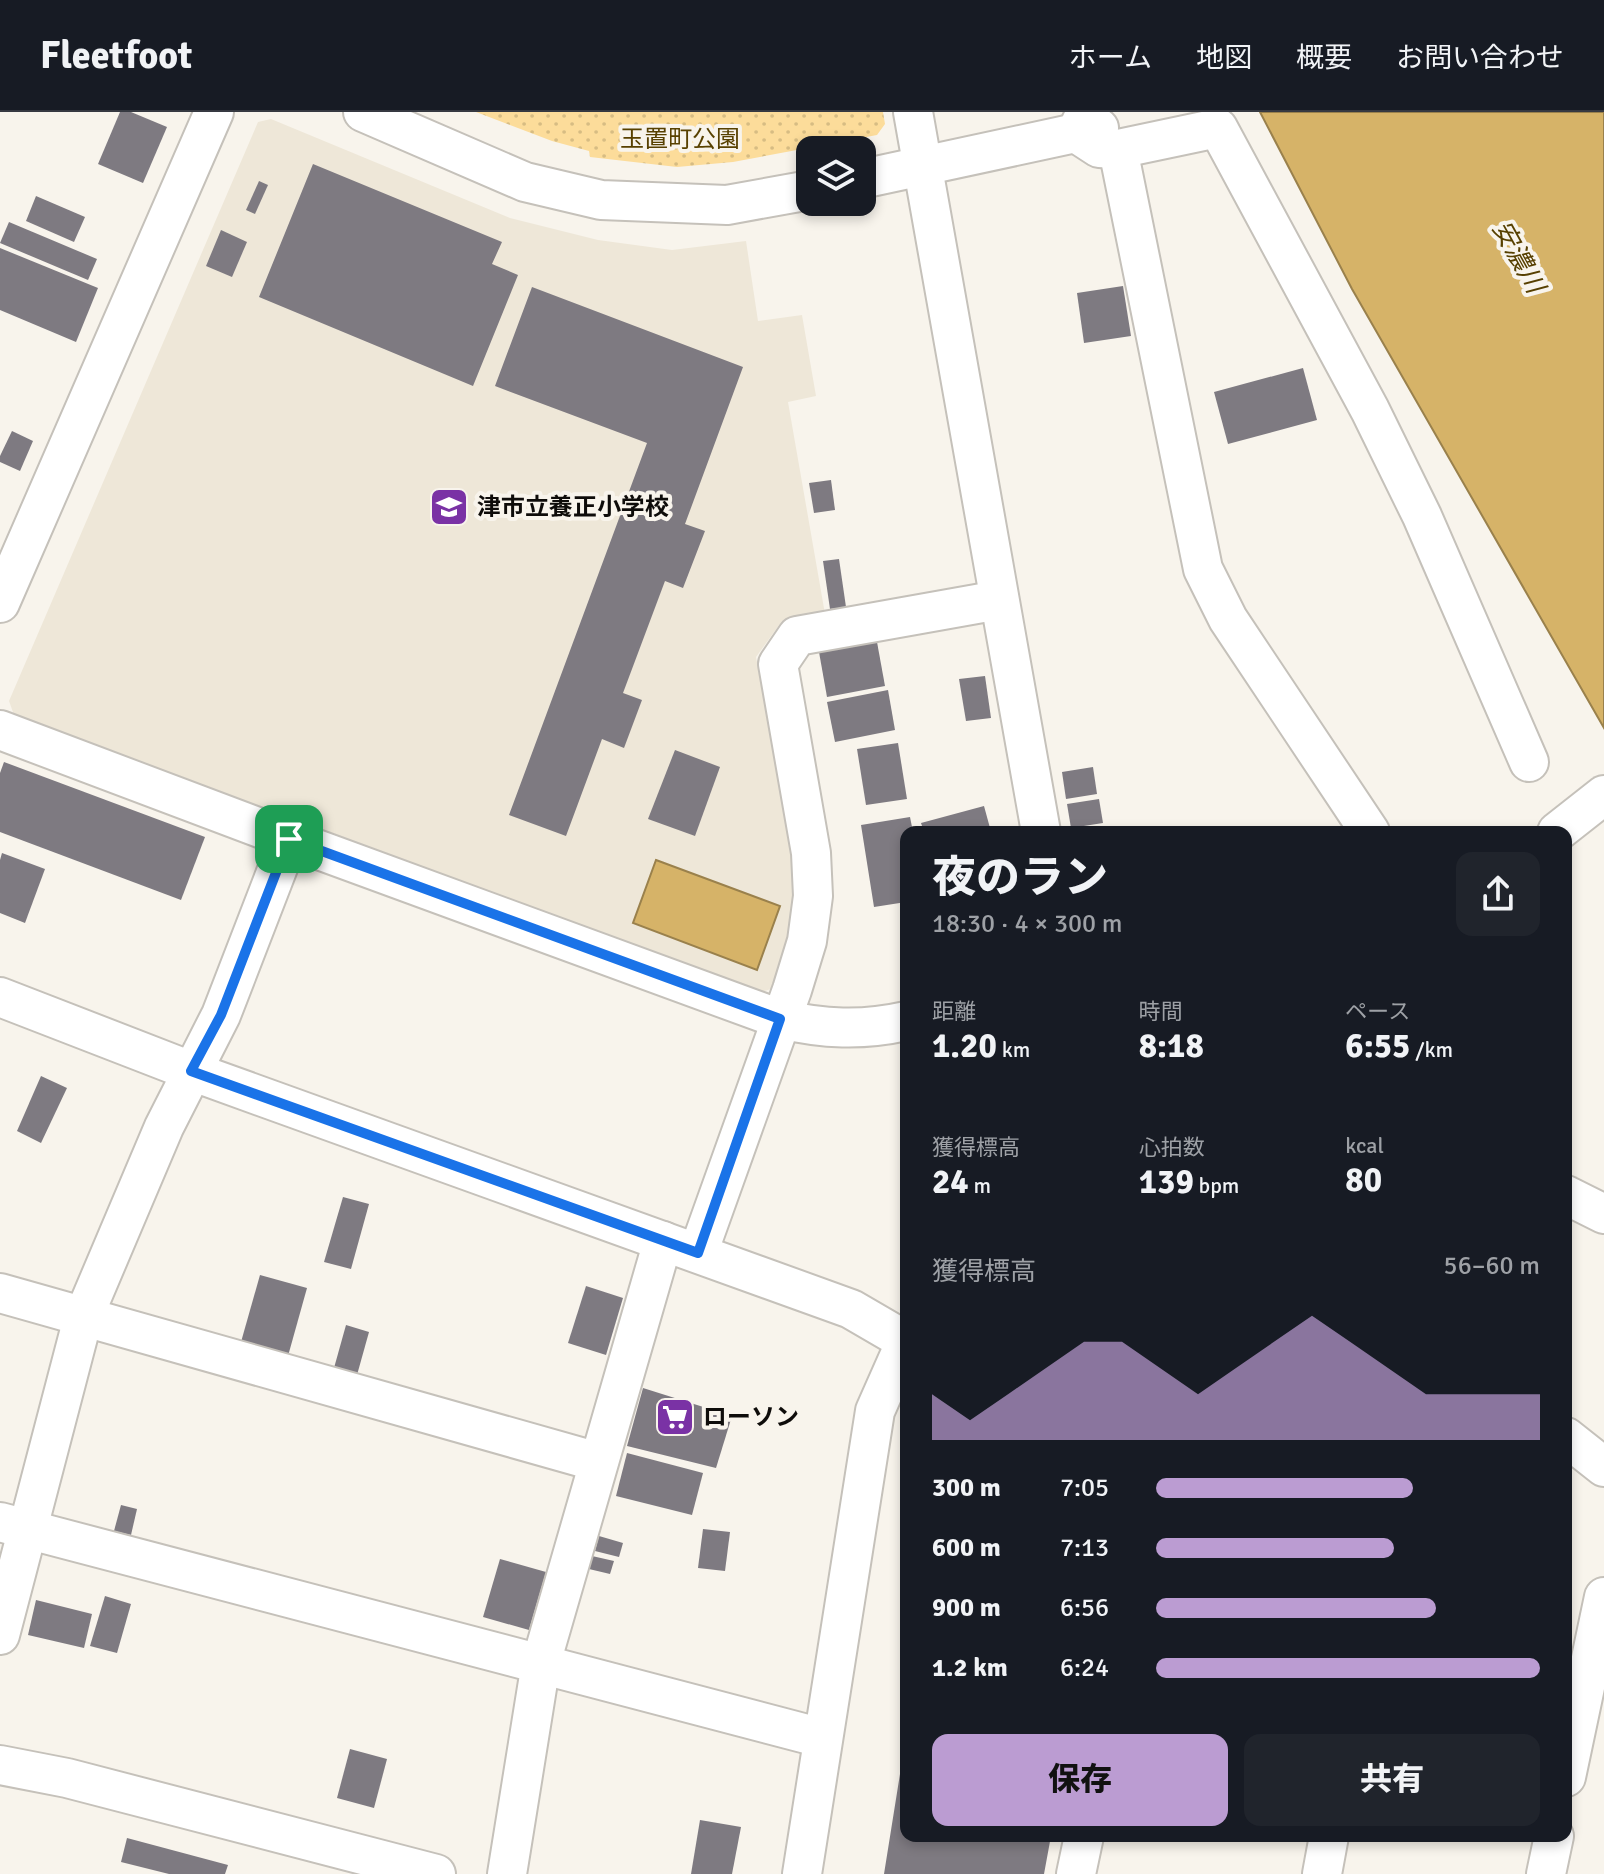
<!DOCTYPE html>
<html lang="ja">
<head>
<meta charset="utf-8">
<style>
	body { margin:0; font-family:Signika,"Noto Sans JP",sans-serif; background:#20242c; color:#f1f3f6; height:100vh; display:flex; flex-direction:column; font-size:30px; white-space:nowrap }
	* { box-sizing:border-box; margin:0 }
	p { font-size:26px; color:#9ea1a6 }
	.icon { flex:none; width:44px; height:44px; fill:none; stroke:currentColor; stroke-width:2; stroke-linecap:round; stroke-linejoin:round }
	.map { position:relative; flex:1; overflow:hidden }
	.sheet { position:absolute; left:900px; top:714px; width:672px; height:1016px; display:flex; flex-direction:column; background:#171b24; border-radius:16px; box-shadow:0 4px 12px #0003 }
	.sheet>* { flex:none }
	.fabs { position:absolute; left:796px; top:24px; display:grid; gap:16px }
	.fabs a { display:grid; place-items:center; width:80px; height:80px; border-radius:16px; background:#171b24; box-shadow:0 4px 12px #0003; font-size:40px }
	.pin { position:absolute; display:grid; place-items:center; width:68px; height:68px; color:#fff; margin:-34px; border-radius:16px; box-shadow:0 4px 12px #0006 }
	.round { display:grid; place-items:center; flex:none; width:84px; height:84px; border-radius:16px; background:#20242c }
	.headline { display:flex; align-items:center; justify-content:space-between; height:136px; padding:0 32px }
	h1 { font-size:44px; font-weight:800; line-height:60px }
	.stats { display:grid; grid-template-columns:repeat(3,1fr); gap:12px; height:136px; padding:8px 32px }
	.stats div { display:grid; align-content:center }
	.stats b { font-size:34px; font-weight:800 }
	.stats small { font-size:22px; font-weight:400 }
	.stats p { font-size:22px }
	.chart { height:224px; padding:16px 32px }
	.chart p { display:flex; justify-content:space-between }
	.chart svg { width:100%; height:144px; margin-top:8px; fill:#bb9cd2; opacity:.7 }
	.action { display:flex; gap:16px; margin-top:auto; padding:16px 32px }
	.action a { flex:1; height:92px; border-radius:16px; background:#bb9cd2; color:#111; font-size:32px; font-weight:800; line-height:92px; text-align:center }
	.action a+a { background:#20242c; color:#f1f3f6 }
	ul { padding:0 32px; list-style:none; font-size:26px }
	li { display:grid; grid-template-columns:128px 96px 1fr; align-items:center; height:60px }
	li i { height:20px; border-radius:10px; background:#bb9cd2 }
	header { display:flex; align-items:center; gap:48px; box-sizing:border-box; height:112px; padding:0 40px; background:#171b24; border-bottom:2px solid #363941 }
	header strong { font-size:38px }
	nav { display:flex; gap:44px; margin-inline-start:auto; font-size:28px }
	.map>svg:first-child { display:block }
</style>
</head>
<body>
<header>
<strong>Fleetfoot</strong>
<nav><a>ホーム</a><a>地図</a><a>概要</a><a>お問い合わせ</a></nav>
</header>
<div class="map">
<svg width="1604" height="1762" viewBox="0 0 1604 1762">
	<defs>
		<pattern id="grass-dots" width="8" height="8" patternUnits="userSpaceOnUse" patternTransform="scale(2)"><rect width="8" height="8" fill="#fcdc9a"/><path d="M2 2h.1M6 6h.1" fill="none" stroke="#d7bc83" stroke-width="1.8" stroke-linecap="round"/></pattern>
	</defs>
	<rect width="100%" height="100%" fill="#f8f4ec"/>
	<path fill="#eee7d8" d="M271,7l239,99 88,22 74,10 74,-9 12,80 44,-6 14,81 -28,6 37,212 -43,7 -26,36 39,219 -1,34 -6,33 -17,46 -13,4 -744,-278 -5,-14 249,-579z"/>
	<path fill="url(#grass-dots)" d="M476,0h407l2,12 -8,11 -144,27 -56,5 -87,-10 -1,-6 -37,-10z"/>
	<g fill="#d6b368" stroke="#9a814c" stroke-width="2">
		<path d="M1260,0h344v616l-252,-439z"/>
		<path d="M656,748l124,46 -23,64 -124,-47z"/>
	</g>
	<g fill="#7e7a81">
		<path d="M120,0h11l36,15 -24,56 -45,-19z"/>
		<path d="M313,52l189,78 -10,22 26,11 -45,111 -214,-89z"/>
		<path d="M259,69l9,4 -13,29 -9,-4z"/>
		<path d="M36,84l49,21 -11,25 -48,-21z"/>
		<path d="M9,110l88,37 -9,21 -88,-37z"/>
		<path d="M221,118l26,12 -15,35 -26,-11z"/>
		<path d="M0,136l98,40 -22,54 -76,-32z"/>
		<path d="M1123,174l8,50 -47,7 -7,-50z"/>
		<path d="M532,175l211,80 -58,157 20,7 -22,57 -18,-7 -42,112 19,7 -18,48 -22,-9 -36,97 -57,-21 138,-372 -152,-57z"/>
		<path d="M1303,256l14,52 -89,24 -14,-52z"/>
		<path d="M12,319l21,10 -13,30 -20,-9v-6z"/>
		<path d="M831,368l4,30 -21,3 -5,-30z"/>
		<path d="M839,447l7,48 -16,2 -7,-48z"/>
		<path d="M877,530l8,44 -58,11 -8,-45z"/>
		<path d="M985,564l6,42 -25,3 -7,-42z"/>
		<path d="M888,578l7,40 -60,12 -8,-40z"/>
		<path d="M898,631l9,56 -41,6 -9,-56z"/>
		<path d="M675,638l45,17 -25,69 -47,-17z"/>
		<path d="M4,650l201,75 -24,63 -181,-68v-59z"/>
		<path d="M1093,655l4,27 -31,5 -4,-27z"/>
		<path d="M1099,687l4,24 -32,5 -4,-24z"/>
		<path d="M984,694l6,22 -15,4h-51l-3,-9z"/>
		<path d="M910,705l3,15h-7v70l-32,5 -13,-82z"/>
		<path d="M2,741l43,16 -20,54 -25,-10v-53z"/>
		<path d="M41,964l26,12 -26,55 -24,-12z"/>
		<path d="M343,1085l26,7 -18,65 -27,-7z"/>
		<path d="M260,1163l47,13 -19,68 -47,-14z"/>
		<path d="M586,1174l37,12 -17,57 -38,-12z"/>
		<path d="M346,1213l23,7 -12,43 -23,-7z"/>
		<path d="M643,1276l89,28 -16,52 -89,-22z"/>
		<path d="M627,1341l76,20 -11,42 -76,-19z"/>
		<path d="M121,1393l16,4 -6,26 -17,-4z"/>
		<path d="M703,1417l27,3 -5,39 -27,-3z"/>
		<path d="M599,1424l24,7 -4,14 -24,-6z"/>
		<path d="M592,1444l22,5 -4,13 -21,-5z"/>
		<path d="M500,1447l46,13 -17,58 -46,-13z"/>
		<path d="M105,1484l26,8 -14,49 -27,-7z"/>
		<path d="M36,1488l56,14 -8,34 -56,-13z"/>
		<path d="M350,1637l37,10 -13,49 -37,-10z"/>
		<path d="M904,1637l2,87h145l-7,38h-160z"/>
		<path d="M700,1708l41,7 -9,47h-41z"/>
		<path d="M127,1726l101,27 -3,9h-56l-48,-12z"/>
	</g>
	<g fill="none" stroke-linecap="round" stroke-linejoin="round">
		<g stroke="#c5c1ba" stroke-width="42">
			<g id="minor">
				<path d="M363,0l162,70 76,18 126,5 83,-15"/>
				<path d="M913,0l128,720"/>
				<path d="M1086,0l-10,21 23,15 19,1 100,-21 152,282 52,106 107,246"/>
				<path d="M1118,37l85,420 25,50 142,213"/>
				<path d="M862,67l237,-51"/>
				<path d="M0,491l214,-491"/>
				<path d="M0,618l289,109 491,180c43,10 82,12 126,2"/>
				<path d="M1557,720l47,-37"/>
				<path d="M0,885l191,74 660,238 55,32"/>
				<path d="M1566,1083l38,19"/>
				<path d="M698,1141l94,-263 15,-49 6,-45 -2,-43 -33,-189 19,-28 202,-36"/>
				<path d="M0,1181l598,169"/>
				<path d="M1566,1325l38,30"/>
				<path d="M0,1410l822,216"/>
				<path d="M0,1523l83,-317 81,-191 57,-112 68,-176"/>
				<path d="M0,1653l67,13 369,96"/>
				<path d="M1566,1665l38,-180"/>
				<path d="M507,1762l34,-211 122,-422"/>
				<path d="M802,1762l73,-463 31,-70"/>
				<path d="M1076,1762l8,-38"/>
				<path d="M1322,1762l7,-38"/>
				<path d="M1546,1762l8,-38"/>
			</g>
		</g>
		<use href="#minor" stroke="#fff" stroke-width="38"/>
	</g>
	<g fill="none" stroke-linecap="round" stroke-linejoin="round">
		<g stroke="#fff" stroke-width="16">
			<path id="route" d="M289,727l491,180 -82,234 -507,-182 30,-56z"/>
		</g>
		<use href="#route" stroke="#1a73e8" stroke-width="10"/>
	</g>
	<defs>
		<g id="school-square" transform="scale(2)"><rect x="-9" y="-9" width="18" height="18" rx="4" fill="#7a32a5" stroke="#f8f4ec"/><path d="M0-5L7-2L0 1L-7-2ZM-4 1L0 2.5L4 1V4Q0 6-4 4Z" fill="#fff"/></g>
		<g id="supermarket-square" transform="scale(2)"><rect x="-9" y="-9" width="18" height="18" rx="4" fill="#7a32a5" stroke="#f8f4ec"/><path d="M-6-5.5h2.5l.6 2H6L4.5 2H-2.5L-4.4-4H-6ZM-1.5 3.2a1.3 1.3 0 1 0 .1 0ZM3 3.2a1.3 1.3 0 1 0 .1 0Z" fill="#fff"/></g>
	</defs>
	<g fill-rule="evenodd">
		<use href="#school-square" x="449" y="395"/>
		<use href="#supermarket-square" x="675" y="1305"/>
	</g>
	<g text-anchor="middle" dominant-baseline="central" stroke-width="8" stroke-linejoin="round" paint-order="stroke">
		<g font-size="24" fill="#584101" stroke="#f8f4ec">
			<text x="680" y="27">玉置町公園</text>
		</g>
		<g font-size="24" font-weight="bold" fill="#0e0c0a" stroke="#f8f4ec" text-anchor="start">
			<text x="477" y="395">津市立養正小学校</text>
			<text x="703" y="1305">ローソン</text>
		</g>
		<g font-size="26" font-style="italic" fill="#574000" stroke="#f8f4ec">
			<text transform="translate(1518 145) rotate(61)">安濃川</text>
		</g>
	</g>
</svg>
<div class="fabs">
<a><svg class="icon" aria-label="layers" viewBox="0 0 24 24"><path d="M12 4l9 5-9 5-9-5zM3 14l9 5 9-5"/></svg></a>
</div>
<div class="pin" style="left:289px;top:727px;background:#1e9e55"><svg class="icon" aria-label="arrive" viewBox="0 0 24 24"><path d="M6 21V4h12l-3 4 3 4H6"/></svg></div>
<section class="sheet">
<div class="headline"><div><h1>夜のラン</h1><p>18:30 · 4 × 300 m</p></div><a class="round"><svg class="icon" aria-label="share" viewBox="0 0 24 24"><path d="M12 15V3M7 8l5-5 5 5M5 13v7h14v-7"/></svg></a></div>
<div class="stats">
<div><p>距離</p><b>1.20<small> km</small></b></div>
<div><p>時間</p><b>8:18</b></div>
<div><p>ペース</p><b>6:55<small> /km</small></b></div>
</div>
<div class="stats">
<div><p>獲得標高</p><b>24<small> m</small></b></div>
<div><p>心拍数</p><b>139<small> bpm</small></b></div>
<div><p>kcal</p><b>80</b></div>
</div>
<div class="chart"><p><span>獲得標高</span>56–60 m</p>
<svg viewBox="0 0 160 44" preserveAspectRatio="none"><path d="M0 44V30L10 38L20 30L30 22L40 14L50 14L60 22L70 30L80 22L90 14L100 6L110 14L120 22L130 30L140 30L150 30L160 30V44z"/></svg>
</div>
<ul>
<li><b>300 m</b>7:05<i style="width:67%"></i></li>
<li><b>600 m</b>7:13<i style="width:62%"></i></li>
<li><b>900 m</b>6:56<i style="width:73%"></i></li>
<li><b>1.2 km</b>6:24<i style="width:100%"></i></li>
</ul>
<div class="action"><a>保存</a><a>共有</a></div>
</section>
</div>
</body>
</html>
